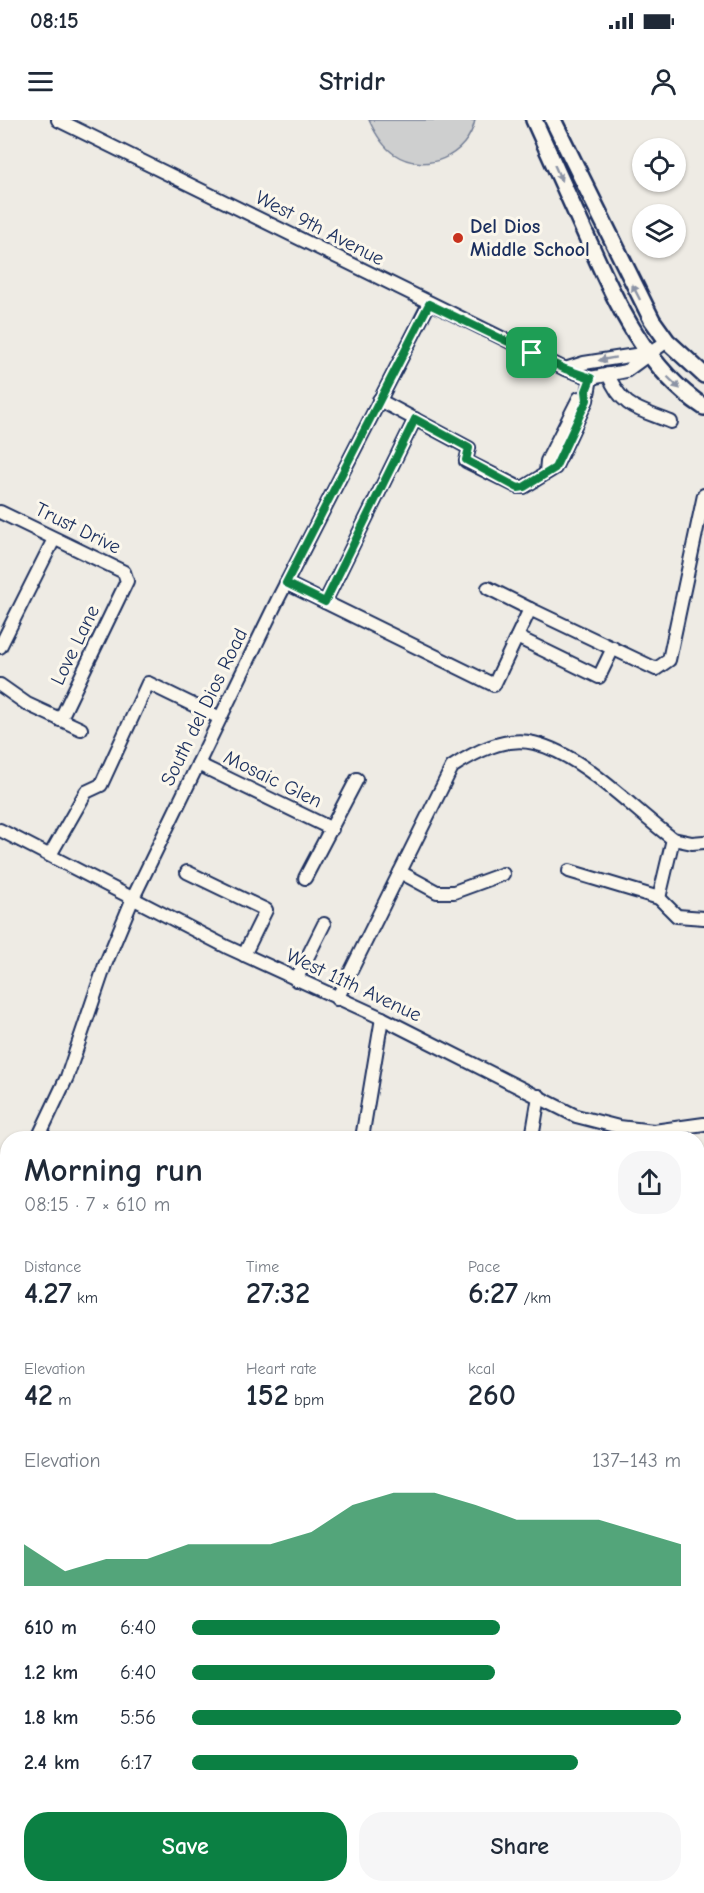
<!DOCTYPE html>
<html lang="en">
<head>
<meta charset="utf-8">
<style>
	body { margin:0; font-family:"Comic Neue",sans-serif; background:#f6f6f7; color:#1f2937; height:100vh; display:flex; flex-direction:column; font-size:22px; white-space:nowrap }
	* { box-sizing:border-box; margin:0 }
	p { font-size:20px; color:#747a83 }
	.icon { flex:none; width:33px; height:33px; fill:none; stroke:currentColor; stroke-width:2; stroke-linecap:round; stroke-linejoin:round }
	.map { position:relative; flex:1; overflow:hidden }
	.side { position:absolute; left:0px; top:1011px; width:705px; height:762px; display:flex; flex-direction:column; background:#fff; border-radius:24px 24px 0 0; box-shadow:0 2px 4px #0004 }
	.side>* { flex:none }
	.fabs { position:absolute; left:632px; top:18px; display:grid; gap:12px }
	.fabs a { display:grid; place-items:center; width:54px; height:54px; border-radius:50%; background:#fff; box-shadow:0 2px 4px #0004; font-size:30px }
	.pin { position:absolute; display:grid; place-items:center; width:51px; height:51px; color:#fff; margin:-26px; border-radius:12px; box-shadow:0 3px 9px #0006 }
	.round { display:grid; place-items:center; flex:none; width:63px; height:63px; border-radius:24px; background:#f6f6f7 }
	.head { display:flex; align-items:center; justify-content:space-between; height:102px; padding:0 24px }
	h1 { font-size:33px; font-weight:800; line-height:45px }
	.stats { display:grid; grid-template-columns:repeat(3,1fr); gap:9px; height:102px; padding:6px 24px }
	.stats div { display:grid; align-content:center }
	.stats b { font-size:30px; font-weight:800 }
	.stats small { font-size:16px; font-weight:400 }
	.stats p { font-size:16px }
	.chart { height:168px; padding:12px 24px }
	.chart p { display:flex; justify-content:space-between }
	.chart svg { width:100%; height:108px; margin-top:6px; fill:#0b8043; opacity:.7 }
	.primary-button { display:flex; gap:12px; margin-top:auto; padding:12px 24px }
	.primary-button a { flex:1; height:69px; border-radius:24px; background:#0b8043; color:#fff; font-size:24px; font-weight:800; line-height:69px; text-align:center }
	.primary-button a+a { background:#f6f6f7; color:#1f2937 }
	ul { padding:0 24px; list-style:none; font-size:20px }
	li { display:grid; grid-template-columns:96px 72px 1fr; align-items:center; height:45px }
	li i { height:15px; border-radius:8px; background:#0b8043 }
	.status { display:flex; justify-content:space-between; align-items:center; height:42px; padding:0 30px; background:#fff; direction:ltr }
	.status svg { height:16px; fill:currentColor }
	header { display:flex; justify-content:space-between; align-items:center; height:78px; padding:0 24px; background:#fff; font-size:27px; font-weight:800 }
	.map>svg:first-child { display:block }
</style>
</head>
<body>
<div class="status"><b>08:15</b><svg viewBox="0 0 49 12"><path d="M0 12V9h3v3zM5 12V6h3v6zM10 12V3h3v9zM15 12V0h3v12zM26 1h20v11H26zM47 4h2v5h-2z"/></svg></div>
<header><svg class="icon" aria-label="menu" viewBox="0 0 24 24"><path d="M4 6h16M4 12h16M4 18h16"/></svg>Stridr<svg class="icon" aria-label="person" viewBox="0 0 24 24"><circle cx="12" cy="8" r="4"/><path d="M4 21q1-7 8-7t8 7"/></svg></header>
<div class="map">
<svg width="704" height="1773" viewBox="0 0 704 1773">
	<rect width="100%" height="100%" fill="#eeebe4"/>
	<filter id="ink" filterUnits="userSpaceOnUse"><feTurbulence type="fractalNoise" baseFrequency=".0167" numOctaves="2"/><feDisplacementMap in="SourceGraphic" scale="12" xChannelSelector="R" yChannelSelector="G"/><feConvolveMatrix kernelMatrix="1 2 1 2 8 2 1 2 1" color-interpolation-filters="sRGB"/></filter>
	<g filter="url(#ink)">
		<path fill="#cecfcf" stroke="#747f96" stroke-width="1.5" d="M369,0h106c-7,36 -50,55 -81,34 -12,-8 -19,-21 -25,-34z"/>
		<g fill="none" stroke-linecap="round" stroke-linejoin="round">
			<g stroke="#1b2f5e" stroke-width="16">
				<g id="minor">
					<path d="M58,0l507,249 26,9 35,-7 41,-30"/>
					<path d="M565,249l19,-6 64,-10"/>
					<path d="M608,254c14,35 31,35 63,48"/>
					<path d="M379,280l90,48 -3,13 52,26h6l31,-19 32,-68 4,-22"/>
					<path d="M546,352l1,-11 32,-63"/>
					<path d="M0,392l124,60 3,9 -67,139"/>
					<path d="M286,463l208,102 36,-76 126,60 13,-9 35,-165"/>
					<path d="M488,468l42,21"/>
					<path d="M325,482l90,-183"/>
					<path d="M517,517l82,40 14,-29"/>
					<path d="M0,527l54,-108"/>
					<path d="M0,565l27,19 54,25"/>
					<path d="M198,644l134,65"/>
					<path d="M0,710l227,117 155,71 194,98 43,11 35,4 50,-7"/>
					<path d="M50,735l36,-63 15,-7 47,-102 72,35"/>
					<path d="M569,751l90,27 14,-59"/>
					<path d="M187,752l79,38 -22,45"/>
					<path d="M400,752l37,20h17l49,-18"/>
					<path d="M305,758l52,-99"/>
					<path d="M659,778l18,18 27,2"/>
					<path d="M296,860l28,-56"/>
					<path d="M337,879l115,-232c23,-15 53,-31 82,-24 50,12 98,66 139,96l19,4 12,-1"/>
					<path d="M38,1018l29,-61 38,-112 28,-67 145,-299 151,-295"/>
					<path d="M362,1018l20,-120"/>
					<path d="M532,1018l7,-42"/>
					<path d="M0,1099l8,-14"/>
					<path d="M0,1260h8"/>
					<path d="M698,1654h6"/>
					<path d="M698,1683h6"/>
					<path d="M560,1766l2,7"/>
					<path d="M143,1773l1,-7"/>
					<path d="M691,1773l13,-5"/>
				</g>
			</g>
			<g stroke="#1b2f5e" stroke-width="20">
				<g id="major">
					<path d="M534,0c17,38 34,75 51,113 29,64 58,134 119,174"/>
					<path d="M553,0l99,200 15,21 37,34"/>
				</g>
			</g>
			<use href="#minor" stroke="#fbf7ec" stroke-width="12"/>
			<use href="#major" stroke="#fbf7ec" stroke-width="15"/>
		</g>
		<defs><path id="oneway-solid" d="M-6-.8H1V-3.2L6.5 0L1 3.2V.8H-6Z" transform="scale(1.5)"/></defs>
		<g fill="#8b93a5">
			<use href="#oneway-solid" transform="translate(558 53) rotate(66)"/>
			<use href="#oneway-solid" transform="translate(636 172) rotate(-117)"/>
			<use href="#oneway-solid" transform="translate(607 239) rotate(170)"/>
			<use href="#oneway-solid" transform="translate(674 263) rotate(44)"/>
		</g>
	</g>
	<g fill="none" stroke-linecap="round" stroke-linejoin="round" filter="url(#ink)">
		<g stroke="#fff" stroke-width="12">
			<path id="route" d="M429,184l136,65 26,9 -5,13 1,9 -32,68 -31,19 -6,1 -52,-28 3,-12 -54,-29 -90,183 -39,-19z"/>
		</g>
		<use href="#route" stroke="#0b8043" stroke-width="8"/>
	</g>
	<circle fill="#c8321e" stroke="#fbf7ec" stroke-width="2" cx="458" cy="118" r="6"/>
	<g text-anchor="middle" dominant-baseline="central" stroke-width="6" stroke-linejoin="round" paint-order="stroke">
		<g font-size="20" font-weight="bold" fill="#1b2f5e" stroke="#fbf7ec" text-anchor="start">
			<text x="470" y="106">Del Dios<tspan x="470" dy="23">Middle School</tspan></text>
		</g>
		<g font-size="20" fill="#1b2f5e" stroke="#fbf7ec">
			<text transform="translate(320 108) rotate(27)">West 9th Avenue</text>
			<text transform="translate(78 408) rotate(26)">Trust Drive</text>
			<text transform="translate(75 525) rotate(-64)">Love Lane</text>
			<text transform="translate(204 587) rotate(-64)">South del Dios Road</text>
			<text transform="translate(273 659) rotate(26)">Mosaic Glen</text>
			<text transform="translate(354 865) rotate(25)">West 11th Avenue</text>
		</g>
	</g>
</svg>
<div class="fabs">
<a><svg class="icon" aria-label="locate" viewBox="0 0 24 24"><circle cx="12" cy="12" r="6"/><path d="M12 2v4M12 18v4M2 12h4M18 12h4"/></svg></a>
<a><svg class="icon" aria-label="layers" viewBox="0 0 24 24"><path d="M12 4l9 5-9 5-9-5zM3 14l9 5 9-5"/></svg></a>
</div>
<div class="pin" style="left:532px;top:233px;background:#1e9e55"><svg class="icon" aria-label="arrive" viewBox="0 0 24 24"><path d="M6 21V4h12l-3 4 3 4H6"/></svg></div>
<section class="side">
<div class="head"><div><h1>Morning run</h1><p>08:15 · 7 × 610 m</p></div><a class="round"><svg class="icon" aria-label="share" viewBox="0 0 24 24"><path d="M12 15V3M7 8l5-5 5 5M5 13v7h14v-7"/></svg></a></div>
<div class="stats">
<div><p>Distance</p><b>4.27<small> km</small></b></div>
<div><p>Time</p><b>27:32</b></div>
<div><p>Pace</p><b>6:27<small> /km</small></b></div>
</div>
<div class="stats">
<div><p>Elevation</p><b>42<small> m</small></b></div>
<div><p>Heart rate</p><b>152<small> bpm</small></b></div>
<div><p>kcal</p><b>260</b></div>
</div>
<div class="chart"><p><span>Elevation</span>137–143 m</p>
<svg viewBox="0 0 160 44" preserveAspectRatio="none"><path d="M0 44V27L10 38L20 33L30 33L40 27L50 27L60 27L70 22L80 11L90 6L100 6L110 11L120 17L130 17L140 17L150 22L160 27V44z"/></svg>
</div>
<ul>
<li><b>610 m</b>6:40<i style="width:63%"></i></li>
<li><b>1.2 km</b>6:40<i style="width:62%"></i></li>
<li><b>1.8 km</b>5:56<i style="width:100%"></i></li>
<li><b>2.4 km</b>6:17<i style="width:79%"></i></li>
</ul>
<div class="primary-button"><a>Save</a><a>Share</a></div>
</section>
</div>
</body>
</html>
